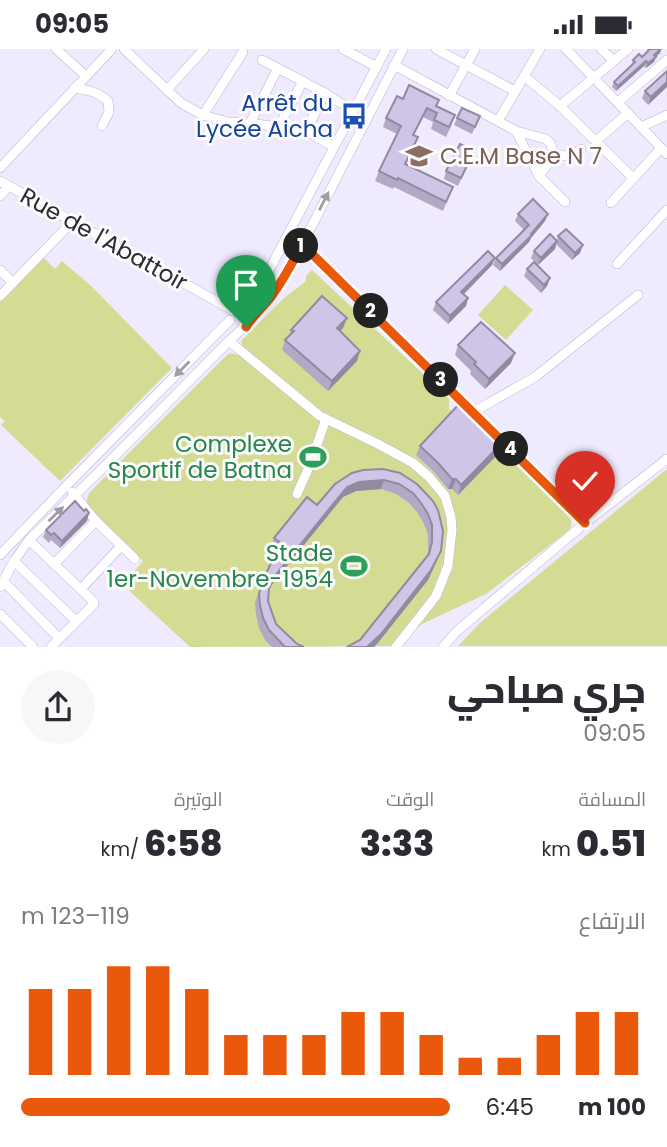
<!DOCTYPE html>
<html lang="ar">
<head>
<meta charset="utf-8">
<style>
	body { margin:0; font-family:Poppins,Cairo,sans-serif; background:#f7f7f7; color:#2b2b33; direction:rtl; height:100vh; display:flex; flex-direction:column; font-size:26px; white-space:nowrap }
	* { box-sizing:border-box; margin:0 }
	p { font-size:23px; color:#7c7c81 }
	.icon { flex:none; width:38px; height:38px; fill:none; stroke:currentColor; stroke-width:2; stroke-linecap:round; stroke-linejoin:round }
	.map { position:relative; height:598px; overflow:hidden; direction:ltr }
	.details { display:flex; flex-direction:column; background:#fff; flex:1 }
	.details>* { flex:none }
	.pin { position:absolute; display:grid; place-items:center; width:60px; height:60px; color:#fff; margin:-72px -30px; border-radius:50% 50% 50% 0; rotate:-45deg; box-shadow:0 0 7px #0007 }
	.pin .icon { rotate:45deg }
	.km { position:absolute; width:35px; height:35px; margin:-18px; border-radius:50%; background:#222; color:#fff; font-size:19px; line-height:35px; text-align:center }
	.round { display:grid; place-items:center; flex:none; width:74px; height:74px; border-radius:37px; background:#f7f7f7 }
	.headline { display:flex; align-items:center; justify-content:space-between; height:119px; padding:0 21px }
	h1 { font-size:38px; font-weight:800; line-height:52px }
	.metrics { display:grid; grid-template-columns:repeat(3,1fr); gap:10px; height:119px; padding:7px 21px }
	.metrics div { display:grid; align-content:center }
	.metrics b { font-size:35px; font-weight:800 }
	.metrics small { font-size:19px; font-weight:400 }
	.metrics p { font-size:19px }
	.chart { height:196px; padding:14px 21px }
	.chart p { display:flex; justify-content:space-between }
	.chart svg { width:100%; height:126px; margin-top:7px; stroke:#ea580c; stroke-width:6 }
	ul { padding:0 21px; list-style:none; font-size:23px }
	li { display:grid; grid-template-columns:112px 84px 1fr; align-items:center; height:52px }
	li i { height:18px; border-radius:9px; background:#ea580c }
	.status { display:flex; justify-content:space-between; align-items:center; height:49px; padding:0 35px; background:#fff; direction:ltr }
	.status svg { height:19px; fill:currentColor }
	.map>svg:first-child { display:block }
</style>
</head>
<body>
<div class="status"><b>09:05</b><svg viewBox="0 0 49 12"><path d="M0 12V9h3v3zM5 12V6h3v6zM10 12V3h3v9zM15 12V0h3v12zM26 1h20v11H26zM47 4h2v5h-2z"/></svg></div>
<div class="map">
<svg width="667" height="598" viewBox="0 0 667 598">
	<rect width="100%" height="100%" fill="#f0eafe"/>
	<g fill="#d4dc94">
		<path d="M44,209l11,11 7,-8 28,24 82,83 -112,113 -59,-56 4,-4 -5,-4v-115z"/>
		<path d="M312,221l137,128v11l13,10 43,42 8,-1 57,57c2,6 2,9 -2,14l-82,63 -64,30 -10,8 -10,14 -212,1 -67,-62 20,-24 -50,-48c-7,-8 -8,-12 -3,-21l137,-137 3,-2 8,2 6,-5 -3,-9 43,-43 22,-17v-5z"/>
		<path d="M505,236l28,25 -27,30 -28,-25z"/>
		<path d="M667,420v177h-209l23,-24z"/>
	</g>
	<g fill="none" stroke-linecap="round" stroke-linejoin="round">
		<g stroke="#bdb3d4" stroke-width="10">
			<g id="minor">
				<path d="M56,0l30,27"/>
				<path d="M124,0l57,54 22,12 25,7 22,1 56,8 28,16"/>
				<path d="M343,0l34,18"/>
				<path d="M436,0l79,42"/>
				<path d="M566,0l101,105"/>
				<path d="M601,0l13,12"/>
				<path d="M262,11l63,33 28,18"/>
				<path d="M394,16l122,66 30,8 5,5 1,7 3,3 11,2 7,-1 8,-6"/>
				<path d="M524,27l36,30 73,72"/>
				<path d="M75,39c13,2 23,4 33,13l1,11 -7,14"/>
				<path d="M167,41l37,-41"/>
				<path d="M449,47l26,-47"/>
				<path d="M618,53l49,-42"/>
				<path d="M560,57l68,-57"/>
				<path d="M203,66l40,-63"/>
				<path d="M498,72l42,-72"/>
				<path d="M250,74l28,-55"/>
				<path d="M641,78l26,-12"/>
				<path d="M278,79l25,-47"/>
				<path d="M306,82l19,-38"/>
				<path d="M516,82l23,45 26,26"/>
				<path d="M596,92l32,-28"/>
				<path d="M0,119l112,-119"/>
				<path d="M539,127l16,-22"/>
				<path d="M0,132l234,130"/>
				<path d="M0,147l9,-10"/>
				<path d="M611,154l50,-55"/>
				<path d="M288,185l14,10 177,173"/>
				<path d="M617,215l50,-54"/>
				<path d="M0,221l13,13"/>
				<path d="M0,247l73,-75"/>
				<path d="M242,260l24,-33 120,-227"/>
				<path d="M250,272l19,-22 18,-25 116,-225"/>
				<path d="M229,292l91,75 58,28 35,19 16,14 16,19 6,21 1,13 -4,36 -12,30 -40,51"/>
				<path d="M473,363l62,-35 103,-82"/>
				<path d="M489,378l96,96"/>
				<path d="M72,443l24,29 39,38"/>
				<path d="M297,445l12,-27 17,-48"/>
				<path d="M29,491l65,62v2l-43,43"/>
				<path d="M0,506l67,-70 163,-165"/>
				<path d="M14,512l62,60"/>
				<path d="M54,515l42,-43"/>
				<path d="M3,532l56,57"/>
				<path d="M0,538l14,-26 15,-21 81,-79 119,-120 14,-13"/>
				<path d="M81,540l40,-43"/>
				<path d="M0,565l33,33"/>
				<path d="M443,598l13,-15 129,-109 82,-64"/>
			</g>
		</g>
		<use href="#minor" stroke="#fff" stroke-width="9"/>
	</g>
	<g fill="#b3a9c6">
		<path d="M647,0h14l-1,4 -4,4 -2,5 -8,6 -2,-2 -28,25 -4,-4 2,-5 18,-17 1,-5 9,-3 5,-4z"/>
		<path d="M667,22l-19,34 -6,-7 3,-7z"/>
		<path d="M403,50l34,7 15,18 -6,13 -15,-8 2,-7 -10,-5 -9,18 4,2 -3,9 -9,18 47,23 -10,24 -49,-24 -1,2 -18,-8 4,-10 18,-37 -14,-7 3,-9z"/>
		<path d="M480,67l-8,18 -18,-9 3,-7z"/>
		<path d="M472,109l-14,28 -14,-7 2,-8z"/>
		<path d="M518,165h30l-3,7 -14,17 -2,4 -29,29 -7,-6 3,-7 28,-28 -9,-9z"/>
		<path d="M558,187l22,17 -8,7 -16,-16 -1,5 -17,16 -7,-7 3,-7 23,-11z"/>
		<path d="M495,209l-3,7 -28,29 4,4 -2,8 -18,18 -15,-14 3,-8z"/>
		<path d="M527,220l23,9 -3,8 -6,7 -17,-17z"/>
		<path d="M347,269l-4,10 -3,3 17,30 -29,30 -46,-41 3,-10 4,-4 2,-6z"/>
		<path d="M458,296l53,18 -26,26 -15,-15 1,-3 -16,-16z"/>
		<path d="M496,390l2,15 -40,41 -6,-6h-4l-14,-17 -18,-17 4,-9z"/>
		<path d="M400,424l41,48 -4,40 -9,19 -54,67h-27l13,-7 67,-84 1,-4v-17l-4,-11 -7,-12 -8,-9 -13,-9 -15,-5 -25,2 -13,6 -73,89 -2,15 8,23 21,20 7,3h-32l-7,-7 -6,-12 -3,-13 -1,-12 7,-21 16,-28 -8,-7 4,-9 43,-33z"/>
		<path d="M84,462l5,2 -2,8 -27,27 -9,-8 -2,3 -6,-6 3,-7z"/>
	</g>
	<g fill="#928aa1">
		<path d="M661,0l-1,4 -6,5 2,-1 -2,5 -8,6 2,-5 6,-8z"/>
		<path d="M646,12l-2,5 -28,25 2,-5z"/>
		<path d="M667,33v5l-19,18 3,-8z"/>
		<path d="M548,165l-3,7 -14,17 -2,4 -29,29 2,-7z"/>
		<path d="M557,192l-2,8 -17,16 3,-7z"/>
		<path d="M583,196l-3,8 -8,7 3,-7z"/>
		<path d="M495,209l-3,7 -33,34 2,-7z"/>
		<path d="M550,229l-3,8 -6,7 3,-8z"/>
		<path d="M468,249l-2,8 -18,18 2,-8z"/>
		<path d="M347,269l-4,10 -10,10 4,-10z"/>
		<path d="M360,302l-3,10 -29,30 4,-10z"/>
		<path d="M515,304l-4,10 -26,26 4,-10z"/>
		<path d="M501,395l-3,10 -40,41 3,-10z"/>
		<path d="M452,430h4l-4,10h-4z"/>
		<path d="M384,431l-3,9 -25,2 -13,6 -73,90 4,-10 73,-90 12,-5z"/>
		<path d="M89,464l-2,8 -27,27 2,-7z"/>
		<path d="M441,502l-13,29 -51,64 -3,3h-7z"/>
	</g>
	<g fill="#d0c5e6" stroke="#928aa1" stroke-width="2">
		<path d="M650,0h11l-7,6 2,2 -8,6 -2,-2 -28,25 -4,-4 21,-20 -2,-2 6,-6 3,3z"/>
		<path d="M667,22v11l-16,15 -6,-6z"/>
		<path d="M409,36l30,15 -3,6 19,9 -6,12 -15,-7 3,-7 -10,-5 -14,27 5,2 -13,27 48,23 -7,15 -48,-24 -1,2 -18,-9 22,-45 -15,-8 11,-22 6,3z"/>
		<path d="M462,59l18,8 -5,11 -18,-9z"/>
		<path d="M460,95l14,7 -13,27 -15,-7z"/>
		<path d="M533,150l15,15 -17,20 1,1 -30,29 -6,-6 33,-33 -11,-11z"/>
		<path d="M566,180l17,16 -8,8 -17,-17z"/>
		<path d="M550,185l7,7 -16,17 -7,-7z"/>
		<path d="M488,202l7,7 -34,34 7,6 -18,18 -14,-14z"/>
		<path d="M534,213l16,16 -6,7 -17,-16z"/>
		<path d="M322,247l25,22 -10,10 23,23 -28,30 -47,-41 9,-9 -3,-1z"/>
		<path d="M481,273l34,31 -26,26 -15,-15 2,-2 -18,-17z"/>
		<path d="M459,355l7,5h7l24,24 -1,6 5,5 -40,41 -5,-6h-4l-14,-16 -18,-17z"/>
		<path d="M383,420l17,4 17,11 16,17 5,9 5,21 -2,20 -10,19 -50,64 -14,13h-20l13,-7 69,-86 3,-12v-17l-4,-11 -7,-11 -8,-10 -14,-9 -15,-4 -25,2 -12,5 -73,90 -5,12 -1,12 8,23 21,20 7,3h-19l-16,-17 -6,-12 -3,-13 -1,-11 3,-12 9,-19 14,-17 -11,-8 33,-41 10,8 18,-21 17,-11 11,-3z"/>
		<path d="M75,452l9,10 2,-2 3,4 -27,28 -8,-8 -3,2 -5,-5z"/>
	</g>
	<defs><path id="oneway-solid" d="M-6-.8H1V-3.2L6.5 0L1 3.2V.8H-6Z" transform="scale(1.75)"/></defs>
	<g fill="#a09ea4">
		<use href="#oneway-solid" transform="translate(324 152) rotate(-63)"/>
		<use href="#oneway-solid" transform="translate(182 320) rotate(135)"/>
		<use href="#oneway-solid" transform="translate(56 465) rotate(-44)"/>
	</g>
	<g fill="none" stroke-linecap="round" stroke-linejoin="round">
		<g stroke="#fff" stroke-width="14">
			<path id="route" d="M246,278c7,-11 17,-20 25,-30 12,-17 22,-35 31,-53l283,279"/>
		</g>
		<use href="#route" stroke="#ea580c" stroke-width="9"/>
	</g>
	<defs>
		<g id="bus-bare" transform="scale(2.1)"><path d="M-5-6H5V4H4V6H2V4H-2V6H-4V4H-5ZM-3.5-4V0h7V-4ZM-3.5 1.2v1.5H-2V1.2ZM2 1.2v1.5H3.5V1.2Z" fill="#1a4fb4" stroke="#fafbfa" stroke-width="2.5" paint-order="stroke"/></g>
		<g id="school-bare" transform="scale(2.1)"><path d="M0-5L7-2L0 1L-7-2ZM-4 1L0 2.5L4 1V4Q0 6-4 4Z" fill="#8d6e63" stroke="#fafbfa" stroke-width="2.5" paint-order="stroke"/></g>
		<g id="stadium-bare" transform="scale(2.1)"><path d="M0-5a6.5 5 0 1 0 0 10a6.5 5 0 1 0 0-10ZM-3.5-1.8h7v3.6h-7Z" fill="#2e9e5b" stroke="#fafbfa" stroke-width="2.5" paint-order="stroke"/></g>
	</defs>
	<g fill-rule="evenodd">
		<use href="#bus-bare" x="354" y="67"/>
		<use href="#school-bare" x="419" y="107"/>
		<use href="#stadium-bare" x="313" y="408"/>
		<use href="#stadium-bare" x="354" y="517"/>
	</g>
	<g text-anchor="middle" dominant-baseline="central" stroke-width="6" stroke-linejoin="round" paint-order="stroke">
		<g font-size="23" fill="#164399" stroke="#fafbfa" text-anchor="end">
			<text x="333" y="54">Arrêt du<tspan x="333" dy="26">Lycée Aicha</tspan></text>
		</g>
		<g font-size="23" fill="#785e54" stroke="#fafbfa" text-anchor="start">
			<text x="440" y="107">C.E.M Base N 7</text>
		</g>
		<g font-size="23" fill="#2c2835" stroke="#fafbfa">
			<text transform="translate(104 190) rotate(29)">Rue de l'Abattoir</text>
		</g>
		<g font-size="23" fill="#27864d" stroke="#fafbfa" text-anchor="end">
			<text x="292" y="395">Complexe<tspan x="292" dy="26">Sportif de Batna</tspan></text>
			<text x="333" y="504">Stade<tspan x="333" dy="26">1er-Novembre-1954</tspan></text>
		</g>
	</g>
</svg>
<div class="pin" style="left:246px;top:278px;background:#1e9e55"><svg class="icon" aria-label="arrive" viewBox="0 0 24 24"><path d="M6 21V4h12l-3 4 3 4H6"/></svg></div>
<div class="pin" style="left:585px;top:474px;background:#d93025"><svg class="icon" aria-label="check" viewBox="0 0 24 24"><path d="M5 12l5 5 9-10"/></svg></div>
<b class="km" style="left:301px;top:197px">1</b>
<b class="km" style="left:371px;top:262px">2</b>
<b class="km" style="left:441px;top:331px">3</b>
<b class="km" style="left:511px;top:400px">4</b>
</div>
<section class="details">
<div class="headline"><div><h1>جري صباحي</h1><p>09:05</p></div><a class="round"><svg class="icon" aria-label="share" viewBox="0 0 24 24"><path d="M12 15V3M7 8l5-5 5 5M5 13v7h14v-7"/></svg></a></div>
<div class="metrics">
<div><p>المسافة</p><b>0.51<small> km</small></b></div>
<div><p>الوقت</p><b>3:33</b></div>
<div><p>الوتيرة</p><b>6:58<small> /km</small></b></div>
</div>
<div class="chart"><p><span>الارتفاع</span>119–123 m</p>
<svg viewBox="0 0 160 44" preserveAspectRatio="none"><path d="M5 44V14M15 44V14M25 44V6M35 44V6M45 44V14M55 44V30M65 44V30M75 44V30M85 44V22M95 44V22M105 44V30M115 44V38M125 44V38M135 44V30M145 44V22M155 44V22"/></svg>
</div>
<ul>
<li><b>100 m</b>6:45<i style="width:100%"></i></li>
</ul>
</section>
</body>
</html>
